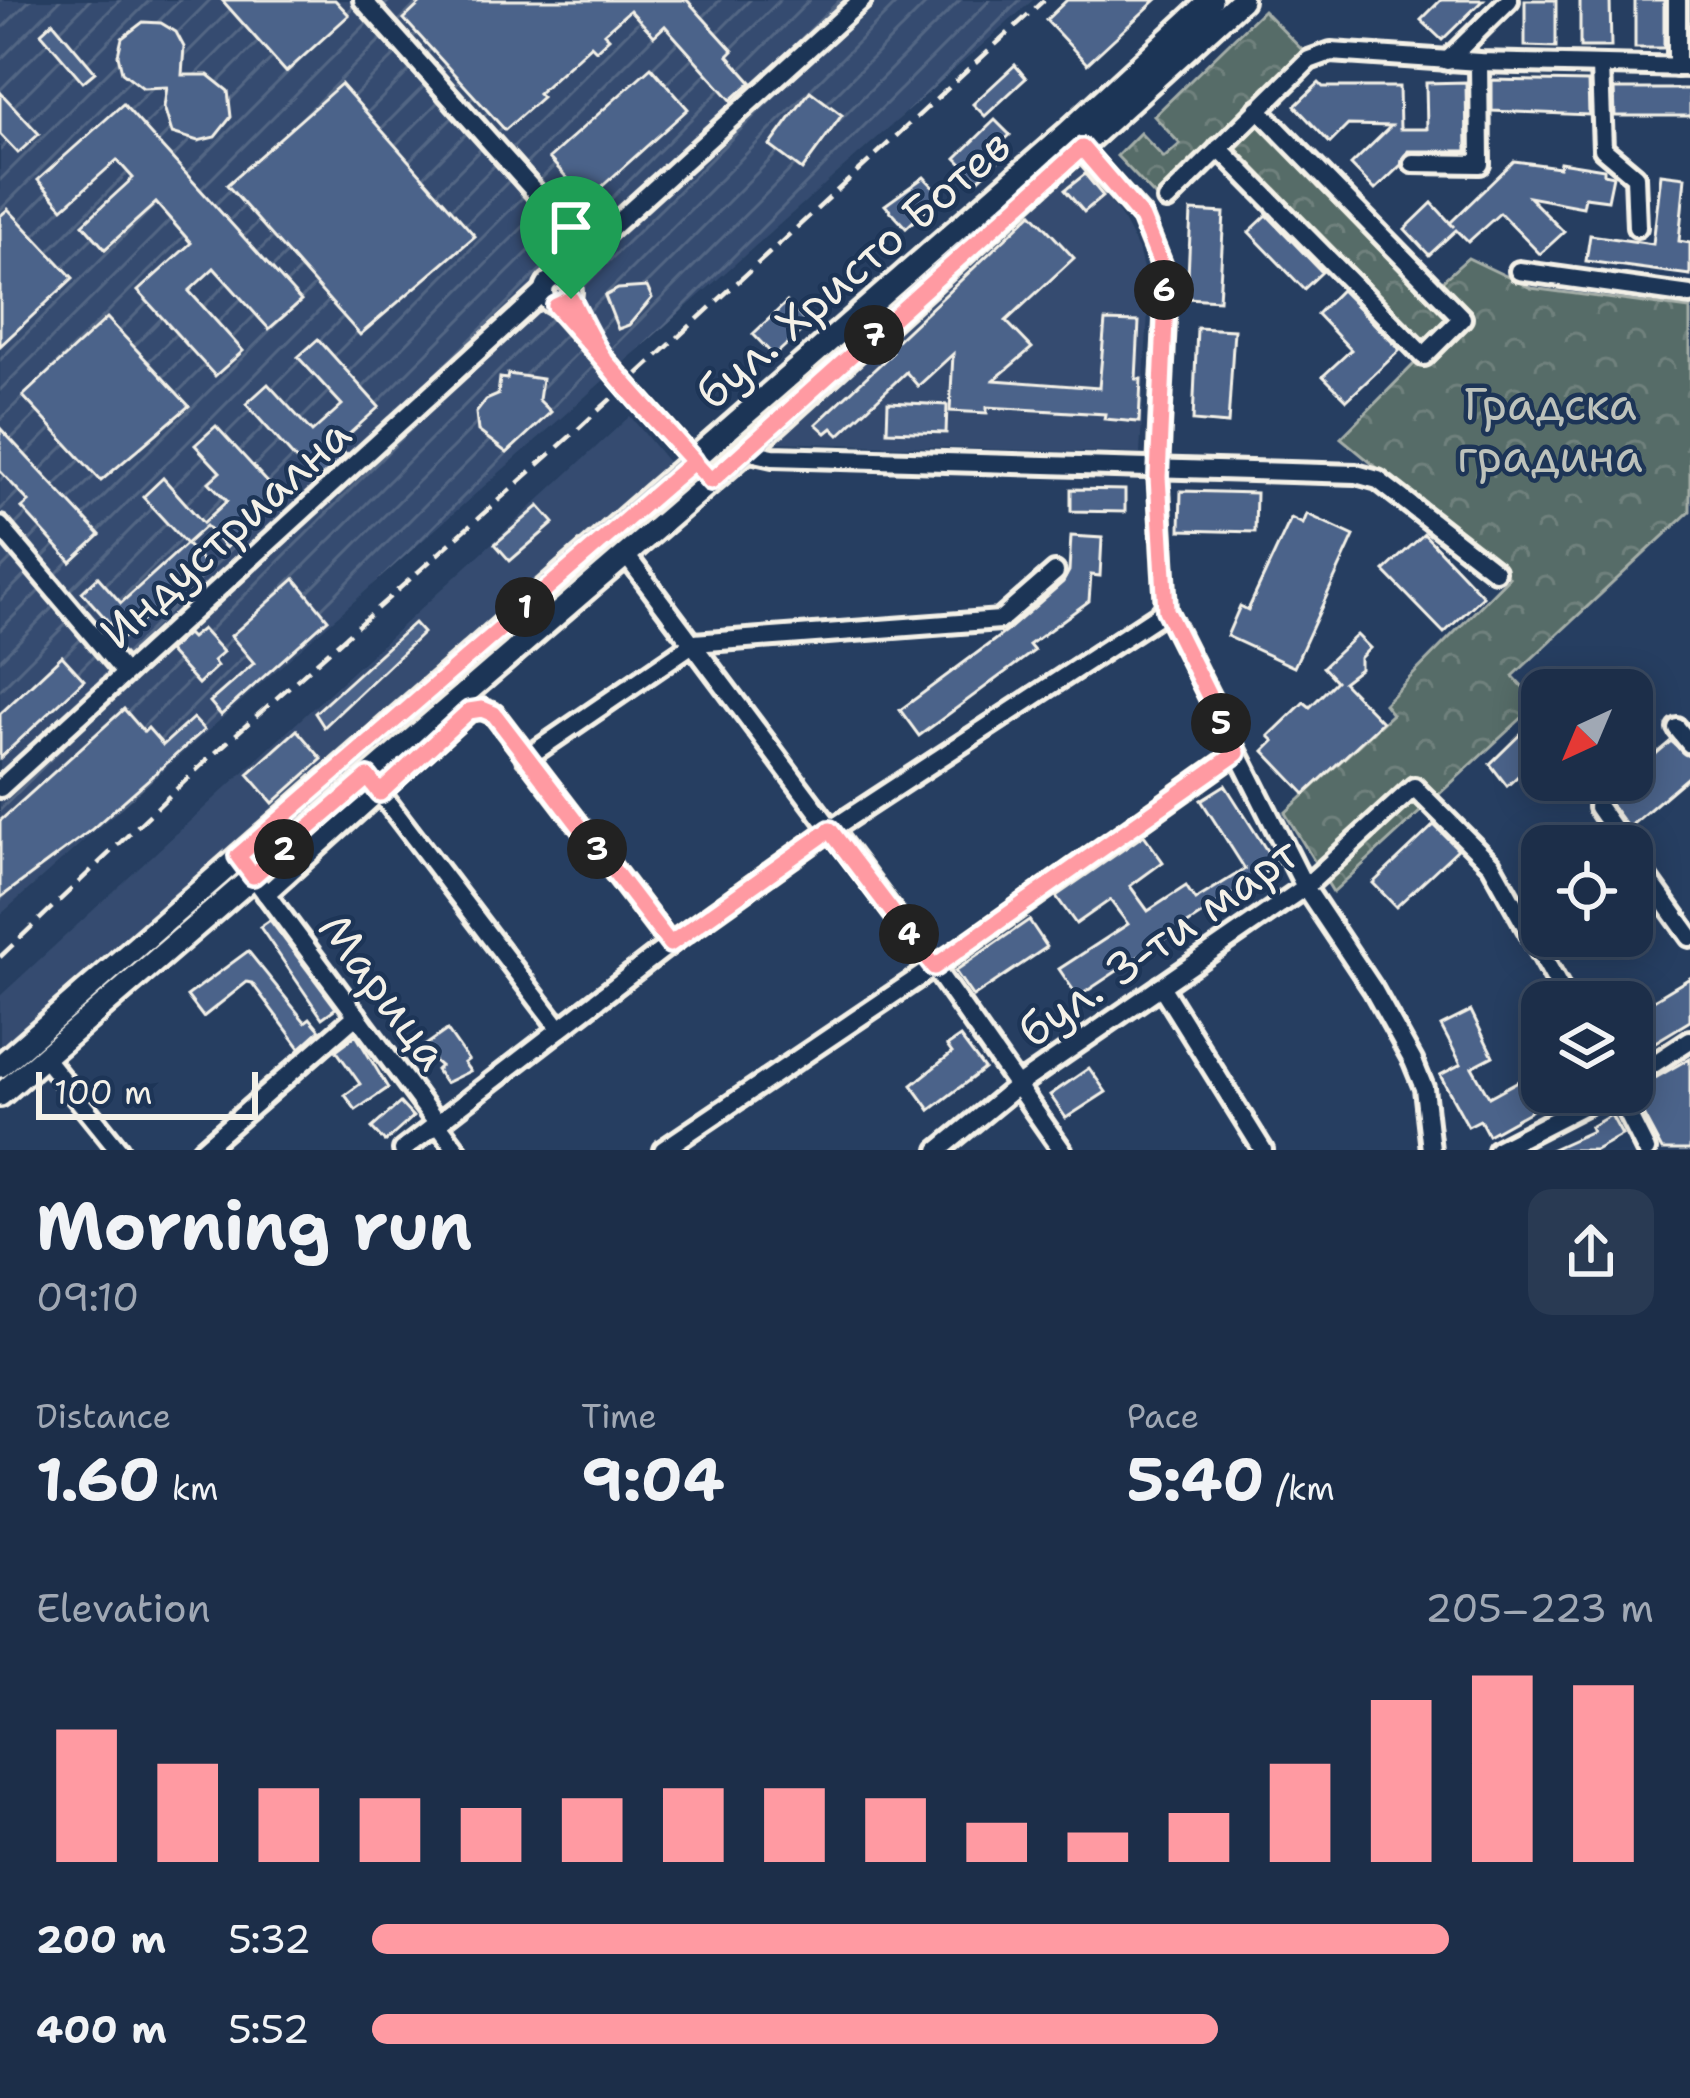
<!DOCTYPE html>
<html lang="en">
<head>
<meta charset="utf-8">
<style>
	body { margin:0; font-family:"Shantell Sans",sans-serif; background:#293a53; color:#f1f3f6; height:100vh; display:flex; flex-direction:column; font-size:45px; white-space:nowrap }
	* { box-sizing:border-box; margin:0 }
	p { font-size:39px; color:#a0a8b4 }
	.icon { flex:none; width:66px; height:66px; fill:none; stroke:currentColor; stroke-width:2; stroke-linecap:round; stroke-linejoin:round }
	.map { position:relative; height:1150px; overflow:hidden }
	.details { display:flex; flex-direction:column; background:#1c2e49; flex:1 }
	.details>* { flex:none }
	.needle { width:78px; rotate:224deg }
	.fabs { position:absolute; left:1521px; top:669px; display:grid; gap:24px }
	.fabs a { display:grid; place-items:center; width:132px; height:132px; border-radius:24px; background:#1c2e49; box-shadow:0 6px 30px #0003,0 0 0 3px #3a4a61; font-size:60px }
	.scale { position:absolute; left:36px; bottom:30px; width:222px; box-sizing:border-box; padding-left:12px; border:6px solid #f4f1e8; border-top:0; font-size:33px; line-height:42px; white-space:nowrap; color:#f4f1e8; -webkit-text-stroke:9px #1d3557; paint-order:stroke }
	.pin { position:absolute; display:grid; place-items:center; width:102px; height:102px; color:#fff; margin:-123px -51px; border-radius:50% 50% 50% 0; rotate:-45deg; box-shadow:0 0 12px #0007 }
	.pin .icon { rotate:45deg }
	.km { position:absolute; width:60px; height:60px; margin:-30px; border-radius:50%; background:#222; color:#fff; font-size:33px; line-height:60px; text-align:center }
	.round { display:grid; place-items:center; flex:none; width:126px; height:126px; border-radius:24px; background:#293a53 }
	.headline { display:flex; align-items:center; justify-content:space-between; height:204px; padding:0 36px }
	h1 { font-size:66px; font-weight:700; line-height:90px }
	.figures { display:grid; grid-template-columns:repeat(3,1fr); gap:18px; height:204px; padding:12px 36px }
	.figures div { display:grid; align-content:center }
	.figures b { font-size:60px; font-weight:700 }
	.figures small { font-size:33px; font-weight:400 }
	.figures p { font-size:33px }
	.chart { height:336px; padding:24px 36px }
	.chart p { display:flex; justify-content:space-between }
	.chart svg { width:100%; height:216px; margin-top:12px; stroke:#ff9aa2; stroke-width:6 }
	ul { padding:0 36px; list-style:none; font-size:39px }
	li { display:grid; grid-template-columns:192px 144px 1fr; align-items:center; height:90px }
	li i { height:30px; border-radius:15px; background:#ff9aa2 }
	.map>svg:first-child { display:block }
</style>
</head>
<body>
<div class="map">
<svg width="1690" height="1150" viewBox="0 0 1690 1150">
	<defs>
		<pattern id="industrial-furrows" width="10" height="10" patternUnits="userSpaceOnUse" patternTransform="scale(3)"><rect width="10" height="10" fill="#354c6f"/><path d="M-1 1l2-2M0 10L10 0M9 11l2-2" fill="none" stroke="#536684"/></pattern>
		<pattern id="forest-crowns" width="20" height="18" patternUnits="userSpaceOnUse" patternTransform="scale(3)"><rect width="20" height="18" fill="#566c67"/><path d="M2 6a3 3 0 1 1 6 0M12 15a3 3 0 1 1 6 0" fill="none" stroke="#6f817d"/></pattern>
	</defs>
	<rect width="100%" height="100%" fill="#263e61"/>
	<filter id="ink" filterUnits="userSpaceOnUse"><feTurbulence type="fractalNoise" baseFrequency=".00833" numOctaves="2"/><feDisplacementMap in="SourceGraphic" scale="24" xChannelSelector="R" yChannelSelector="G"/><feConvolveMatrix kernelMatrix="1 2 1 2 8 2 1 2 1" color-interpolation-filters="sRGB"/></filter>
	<g filter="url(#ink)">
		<g fill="#354c6f">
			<path d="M1085,169l35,46 18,34 11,43 -9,162 -365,-12 290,-270z"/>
			<path d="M630,416l42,51 -672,592v-63z"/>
		</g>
		<path fill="url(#industrial-furrows)" d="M0,0h1033l-1033,915z"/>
		<g fill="url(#forest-crowns)" stroke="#a5aea8" stroke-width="3">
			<path d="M1263,10l44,45 -149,144 -41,-43 23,-23 24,25 16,-14 -26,-28z"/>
			<path d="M1258,116l175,173 35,-31 63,30 159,21v202l-177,165 25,27 -205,189 -48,-79 107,-99 -8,-10 125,-127 -168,-139 82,-83 -197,-207z"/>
		</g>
		<g fill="#4c648a" stroke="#f4f1e8" stroke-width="3">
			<path d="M222,0h113l14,15 -63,57z"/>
			<path d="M424,0h263l46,51 -5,5 23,26 -20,18 -66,-74 -11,10 -24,-26 -26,23 5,5 -13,12 -5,-5 -53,48 4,4 -37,33 -101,-111z"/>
			<path d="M1067,0h89l-69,64 -41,-44z"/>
			<path d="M1441,0h42l-41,40 -21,-20z"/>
			<path d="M1525,0h31v47l-31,-1z"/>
			<path d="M1580,0h30l1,47h-31z"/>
			<rect x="1635" y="0" width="29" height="48"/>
			<path d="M53,22l42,50 -12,10 -42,-49z"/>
			<path d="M143,22l18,1 15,9 8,15 -2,28h26l20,16 3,26 -16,20 -17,4 -26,-8 -8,-26 3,-20 -24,1 -21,-16 -4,-17 4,-17z"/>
			<path d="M1015,65l11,13 -41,38 -12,-12z"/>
			<path d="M651,67l37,42 -101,91 -38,-42z"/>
			<path d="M1492,80l96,2 1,33 -97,-4z"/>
			<path d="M1466,82l1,69h-59l-7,14 -26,25 -24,-25 40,-39 -43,-1 -18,18 -35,-37 24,-23 4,4h76l1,42h27l-1,-46z"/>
			<path d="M341,84l134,152 -115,99 -133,-150z"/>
			<path d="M1614,89h76v27h-75z"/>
			<path d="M810,91l32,24 -40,55 -32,-24z"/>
			<path d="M0,92l39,42 -21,19 -18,-19z"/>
			<path d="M123,104l178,197 -32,28 -55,-61 -25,23 54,60 -28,25 -77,-85 53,-48 -35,-40 -51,46 -22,-25 50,-46 -16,-18 -54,48 -25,-28z"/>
			<path d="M995,120l15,15 -9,8 8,8 -31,29 -22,-22z"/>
			<path d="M1514,161l45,6 1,-5 44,7v5l9,2 -5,24 -23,-3 -2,10 -54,-10 35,35 -24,22 -40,-41 -32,29 -12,-12 -27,25 -24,-26 27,-26 22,24 -4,-4z"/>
			<path d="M1085,174l18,22 -19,16 -19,-22z"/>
			<path d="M1661,174l24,3 -6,64 11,2v32l-104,-14 4,-26 63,9z"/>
			<path d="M924,177l17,18 -35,33 -21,-23z"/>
			<path d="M8,209l65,69 -73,68v-130z"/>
			<path d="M1191,211l33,2 -5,87 -32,-2z"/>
			<path d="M1032,213l42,45 -68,63 26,27 -38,32 105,8 6,-67 34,1 -3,57h5l-2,43 -35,-3 1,-5 -118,-7v6l-37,-2 3,-57 -35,32 -12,-14 -67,63 -7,-7 -6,5 -10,-9 76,-71 -4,-4z"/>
			<path d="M1267,215l55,57 -18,17 -55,-57z"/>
			<path d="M647,287l5,11 -23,27 -11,4 -13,-33 13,-7z"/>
			<path d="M1341,290l59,60 -53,50 -24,-24 28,-26 -34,-36z"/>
			<path d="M787,302l21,23 -34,31 -21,-22z"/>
			<path d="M107,318l82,88 -88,75 -78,-85z"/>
			<path d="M1197,328l37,2 -6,94 -35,-3z"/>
			<path d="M318,339l61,68 -42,38 9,10 -30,27 -70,-78 22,-20 44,48 30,-27 -44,-48z"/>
			<path d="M508,374l34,5 -3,21 12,12 -44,41 -29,-22 -2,-18 10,-13 12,-5 2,-17 7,1z"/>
			<path d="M888,402l59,3 -1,28 -59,-2z"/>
			<path d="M216,426l65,71 -55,51 -20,-22 -20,18 -43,-47 20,-19 40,45 24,-22 -18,-19 11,-10 -25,-27z"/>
			<path d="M0,428l100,107 -29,27 -49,-54 7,-6 -29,-31z"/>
			<path d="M1071,489l54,1v22l-54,-1z"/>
			<path d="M1181,491l75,2 -1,39 -75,-2z"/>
			<path d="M539,506l15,17 -44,38 -15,-17z"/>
			<path d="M1307,514l47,22 -60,131 -67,-31 13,-30 8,4 43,-92 12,6z"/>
			<path d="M1424,534l59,62 -39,37 -60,-62z"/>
			<path d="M1071,536l31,2 -2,38 -9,-1 -2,26 -60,44 5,6 -115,85 -19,-26 108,-80 55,-48 6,-11z"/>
			<path d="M186,544l20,21 -83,73 -41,-46 16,-15 23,26z"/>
			<path d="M295,579l33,40 -107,96 -11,-13 44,-39 -23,-27z"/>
			<path d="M414,623l9,10 -99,94 -9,-14z"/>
			<path d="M202,629l21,23 -10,9 4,5 -19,18 -30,-33 19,-17 4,4z"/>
			<path d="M1357,635l13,13 -10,10v11l-17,13 39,40 -77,72 -41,-43 10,-10 -5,-5 35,-34 6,5 26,-26 -13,-14z"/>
			<path d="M62,656l22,24 -84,78v-44z"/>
			<path d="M124,709l20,23 4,-4 15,17 30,-27 11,12 -113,100 -91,68v-77z"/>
			<path d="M1542,713v41l-35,32 -17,-22z"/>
			<path d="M297,730l25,29 -49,44 -25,-29z"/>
			<path d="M1671,741l19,16v18l-62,53 -23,-31 10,-8 -7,-9h24v-6z"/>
			<path d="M1225,785l51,80 -198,132 -19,-28 69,-45 -18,-24 -34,24 -20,-28 88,-61 19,27 -33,24 18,25 38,-25 9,14 50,-31 -44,-69z"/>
			<path d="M1434,825l24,24 -62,58 -23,-24z"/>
			<path d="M270,920l66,88 -14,10 -62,-91z"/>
			<path d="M1029,920l18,27 -74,50 -18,-26z"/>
			<path d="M248,951l57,71 5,-4 10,12 -20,18 -48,-65 -5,-1 -44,35 -16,-21z"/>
			<path d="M1690,978v43l-58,35v-43z"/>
			<path d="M1471,1011l22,45 -21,11 17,30 53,-29v24h23l-77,43 -8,-15 -12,6 -28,-51 21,-11 -20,-38z"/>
			<path d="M447,1030l21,30 -4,3 6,8 -25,12 -9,-13 4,-4 -20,-17z"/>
			<path d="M356,1035l32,53 -32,22 -11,-15 15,-11 -24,-34z"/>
			<path d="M960,1037l24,32 -54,41 -18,-25 40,-32 -5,-7z"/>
			<path d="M1690,1058v92h-28l-31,-58z"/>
			<path d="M1089,1068l17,24 -40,26 -16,-23z"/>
			<path d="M400,1103l13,14 -28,25 -13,-14z"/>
			<path d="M1611,1115l11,20 -27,15h-45l42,-19 -2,-4z"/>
		</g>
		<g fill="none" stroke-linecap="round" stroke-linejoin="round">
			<g stroke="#f4f1e8" stroke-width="26">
				<g id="minor">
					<path d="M363,0l225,251"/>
					<path d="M1677,0v67"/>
					<path d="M1447,61l62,-61"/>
					<path d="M1600,67l3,82 32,27 2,51"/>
					<path d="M1071,138l71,79 19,47 4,56 -7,150 8,140 139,277 68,102 40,72 11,27 7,62"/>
					<path d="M1219,148l205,208 38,-38 -204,-209"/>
					<path d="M1413,163l67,1 -1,-102"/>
					<path d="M1167,200l142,-140 22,-8 148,10 211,5"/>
					<path d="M1519,271l171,24"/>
					<circle cx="558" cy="292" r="14"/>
					<path d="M556,278l306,-278"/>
					<path d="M556,306l155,175"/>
					<path d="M746,451l27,6 583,17 22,6 117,91"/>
					<path d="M0,526l125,147"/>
					<path d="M626,555l308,412 128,183"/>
					<path d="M1677,728l13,16"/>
					<path d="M526,758l168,-115 306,-23 55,-48"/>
					<path d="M375,786l185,243"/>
					<path d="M0,788l544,-497"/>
					<path d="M1598,807l27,39"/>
					<path d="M238,856l219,294"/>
					<path d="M1632,856l58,81"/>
					<path d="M266,894l203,-183 13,-2 12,5 176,230"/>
					<path d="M1161,986l102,164"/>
					<path d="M44,1057l75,93"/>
					<path d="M1632,1078l58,-38"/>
					<path d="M1617,1092l29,58"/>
					<path d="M202,1150l155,-135"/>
					<path d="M403,1150l267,-206 160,-114 336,-220"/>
					<path d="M663,1150l293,-198 281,-199"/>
					<path d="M939,1150l79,-65 287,-198 109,-100 77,77 77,138"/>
					<path d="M1497,1150l113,-58"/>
				</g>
			</g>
			<g stroke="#f4f1e8" stroke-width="30">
				<g id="major">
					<path d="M0,1066l1067,-933 144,-133"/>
					<path d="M0,1095l746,-644 495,-451"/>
				</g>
			</g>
			<use href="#minor" stroke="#1d3557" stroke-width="16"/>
			<use href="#major" stroke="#1d3557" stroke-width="21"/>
			<path stroke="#f4f1e8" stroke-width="4.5" stroke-dasharray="18 9" stroke-linecap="butt" d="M0,957l206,-196 370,-330 468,-431"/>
		</g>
	</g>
	<g fill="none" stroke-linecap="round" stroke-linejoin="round" filter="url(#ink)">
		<g stroke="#fff" stroke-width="24">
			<path id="route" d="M571,299l-15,7 138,155 -456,395 15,20 115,-99 12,16 89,-82 13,-2 12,5 176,230 160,-114 104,137 303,-214 -71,-143 -8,-133 7,-157 -4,-56 -19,-46 -60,-70 -371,333c-34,-38 -71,-75 -102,-115 -16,-20 -26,-45 -38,-67"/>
		</g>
		<use href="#route" stroke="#ff9aa2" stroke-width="15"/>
	</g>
	<g text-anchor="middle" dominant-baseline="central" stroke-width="9" stroke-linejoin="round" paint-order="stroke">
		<g font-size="45" fill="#f4f1e8" stroke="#1d3557">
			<text transform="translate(853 269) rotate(-41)">бул. Христо Ботев</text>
			<text transform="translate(225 533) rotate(-42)">Индустриална</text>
			<text transform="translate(1158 942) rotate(-35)">бул. 3-ти март</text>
			<text transform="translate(384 991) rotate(53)">Марица</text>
		</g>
		<g font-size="45" fill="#bdc2bb" stroke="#1d3557">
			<text x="1550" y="404">Градска<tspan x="1550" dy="52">градина</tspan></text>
		</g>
	</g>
</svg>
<div class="fabs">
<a><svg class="needle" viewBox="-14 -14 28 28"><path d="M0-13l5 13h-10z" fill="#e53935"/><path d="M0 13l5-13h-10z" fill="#a0a8b4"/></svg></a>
<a><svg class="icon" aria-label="locate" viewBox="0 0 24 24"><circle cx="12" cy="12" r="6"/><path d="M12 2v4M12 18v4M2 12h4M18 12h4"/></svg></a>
<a><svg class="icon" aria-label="layers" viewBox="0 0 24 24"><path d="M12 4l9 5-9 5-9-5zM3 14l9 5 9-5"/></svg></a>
</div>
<div class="scale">100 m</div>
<div class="pin" style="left:571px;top:299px;background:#1e9e55"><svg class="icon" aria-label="arrive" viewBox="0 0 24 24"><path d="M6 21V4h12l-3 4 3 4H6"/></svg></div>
<b class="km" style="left:525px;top:607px">1</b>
<b class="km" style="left:284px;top:849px">2</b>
<b class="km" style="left:597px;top:849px">3</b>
<b class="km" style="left:909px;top:934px">4</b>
<b class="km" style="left:1221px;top:723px">5</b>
<b class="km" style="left:1164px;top:290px">6</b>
<b class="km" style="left:874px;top:335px">7</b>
</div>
<section class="details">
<div class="headline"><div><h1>Morning run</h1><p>09:10</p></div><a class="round"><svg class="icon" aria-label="share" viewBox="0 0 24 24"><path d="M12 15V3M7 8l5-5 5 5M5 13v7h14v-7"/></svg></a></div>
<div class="figures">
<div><p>Distance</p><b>1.60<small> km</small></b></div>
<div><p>Time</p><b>9:04</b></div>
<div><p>Pace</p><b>5:40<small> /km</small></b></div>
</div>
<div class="chart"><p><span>Elevation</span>205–223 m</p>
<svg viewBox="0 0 160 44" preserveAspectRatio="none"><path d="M5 44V17M15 44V24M25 44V29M35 44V31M45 44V33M55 44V31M65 44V29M75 44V29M85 44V31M95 44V36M105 44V38M115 44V34M125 44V24M135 44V11M145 44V6M155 44V8"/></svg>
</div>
<ul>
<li><b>200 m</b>5:32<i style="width:84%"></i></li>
<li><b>400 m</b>5:52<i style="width:66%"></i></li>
</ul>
</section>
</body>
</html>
